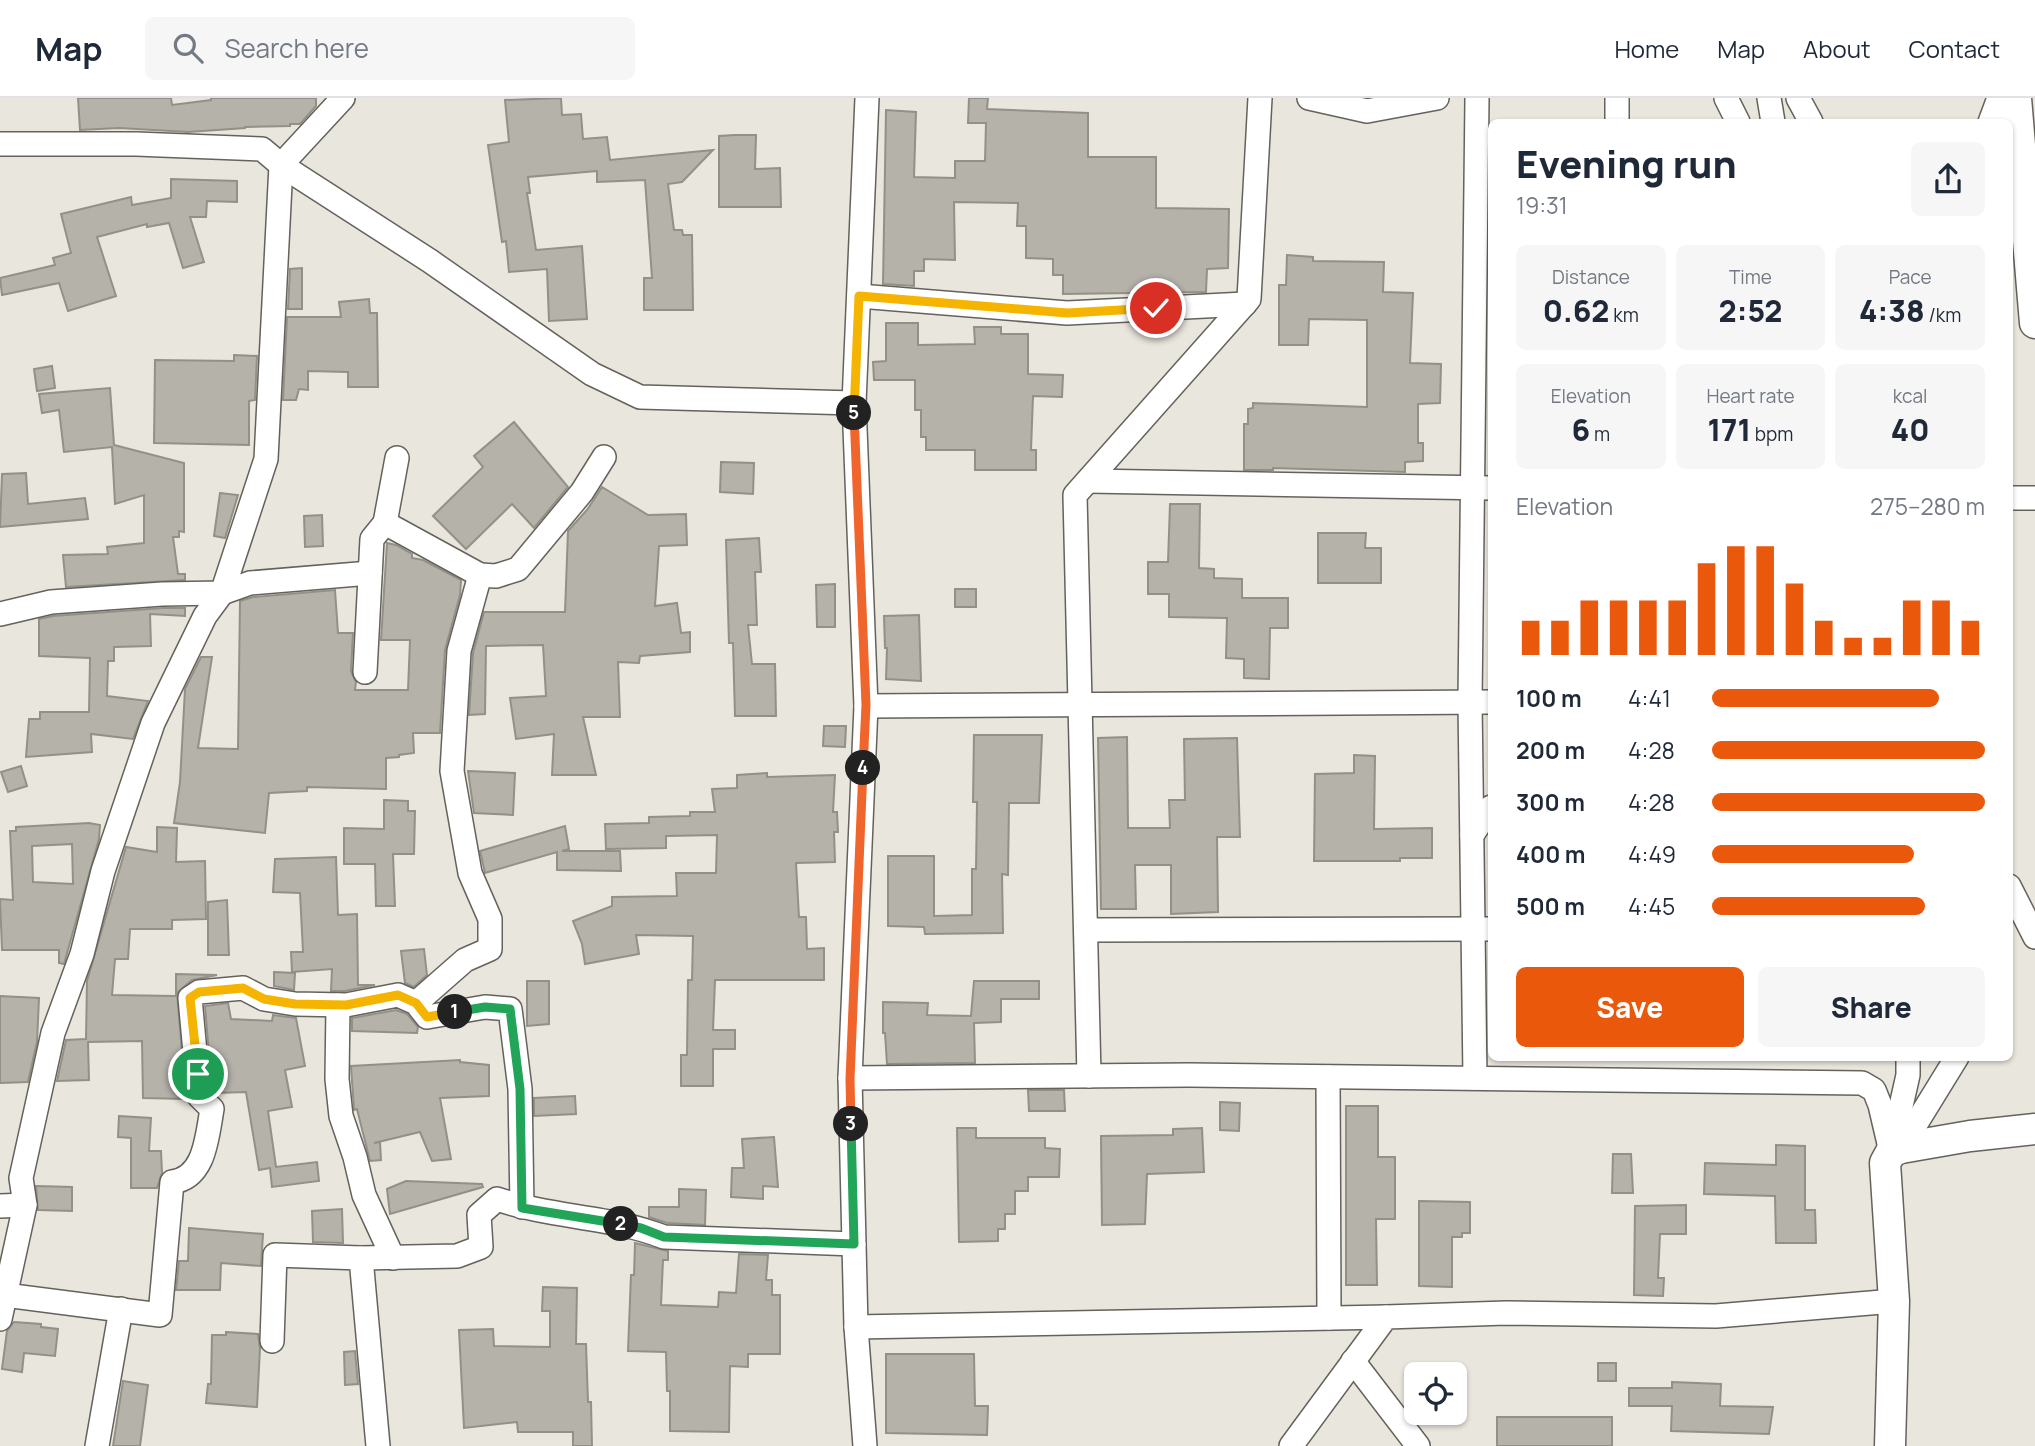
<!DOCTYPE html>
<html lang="en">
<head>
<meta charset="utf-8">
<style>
	body { margin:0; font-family:Manrope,sans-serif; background:#f6f6f7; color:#1f2937; height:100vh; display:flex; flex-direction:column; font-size:26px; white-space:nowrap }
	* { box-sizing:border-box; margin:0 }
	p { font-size:23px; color:#747a83 }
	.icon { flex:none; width:38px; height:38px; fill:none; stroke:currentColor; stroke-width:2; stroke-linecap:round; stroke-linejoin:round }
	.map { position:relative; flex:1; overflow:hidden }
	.drawer { position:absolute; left:1488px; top:21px; width:525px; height:942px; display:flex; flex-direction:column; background:#fff; border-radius:10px; box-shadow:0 2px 5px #0004 }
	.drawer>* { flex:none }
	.fabs { position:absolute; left:1404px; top:1264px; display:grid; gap:14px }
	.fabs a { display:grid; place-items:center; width:63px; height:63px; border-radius:10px; background:#fff; box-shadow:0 2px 5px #0004; font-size:35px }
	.pin { position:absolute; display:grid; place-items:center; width:60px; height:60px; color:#fff; margin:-30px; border:4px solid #fff; border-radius:50%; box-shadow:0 2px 7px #0007 }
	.km { position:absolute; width:35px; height:35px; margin:-18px; border-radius:50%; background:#222; color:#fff; font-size:19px; line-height:35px; text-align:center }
	.round { display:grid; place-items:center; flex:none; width:74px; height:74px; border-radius:10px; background:#f6f6f7 }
	.summary { display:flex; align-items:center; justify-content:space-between; height:119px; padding:0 28px }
	h1 { font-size:38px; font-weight:800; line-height:52px }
	.metrics { display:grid; grid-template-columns:repeat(3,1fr); gap:10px; height:119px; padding:7px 28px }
	.metrics div { display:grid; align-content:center; border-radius:10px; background:#f6f6f7; text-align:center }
	.metrics b { font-size:30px; font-weight:800 }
	.metrics small { font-size:19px; font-weight:400 }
	.metrics p { font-size:19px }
	.chart { height:196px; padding:14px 28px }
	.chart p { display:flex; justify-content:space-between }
	.chart svg { width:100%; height:126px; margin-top:7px; stroke:#ea580c; stroke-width:6 }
	.action { display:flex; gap:14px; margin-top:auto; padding:14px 28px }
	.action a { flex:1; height:80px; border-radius:10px; background:#ea580c; color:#fff; font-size:28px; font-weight:800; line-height:80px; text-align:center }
	.action a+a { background:#f6f6f7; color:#1f2937 }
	ul { padding:0 28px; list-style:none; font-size:23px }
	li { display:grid; grid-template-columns:112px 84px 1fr; align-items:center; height:52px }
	li i { height:18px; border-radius:9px; background:#ea580c }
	header { display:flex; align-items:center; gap:42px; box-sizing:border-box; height:98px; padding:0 35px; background:#fff; border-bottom:2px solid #e0e1e3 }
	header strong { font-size:33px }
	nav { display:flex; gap:38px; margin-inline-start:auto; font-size:24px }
	.search { width:490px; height:63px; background:#f6f6f7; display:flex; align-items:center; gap:18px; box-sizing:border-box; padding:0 24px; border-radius:10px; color:#747a83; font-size:26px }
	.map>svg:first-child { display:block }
</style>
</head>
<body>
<header>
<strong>Map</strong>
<div class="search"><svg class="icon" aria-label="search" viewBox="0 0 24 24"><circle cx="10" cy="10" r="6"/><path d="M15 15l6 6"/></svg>Search here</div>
<nav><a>Home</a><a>Map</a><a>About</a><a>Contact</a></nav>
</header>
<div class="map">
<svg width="2035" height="1348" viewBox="0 0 2035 1348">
	<rect width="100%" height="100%" fill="#e9e6dd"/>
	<g fill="#b5b2aa" stroke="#939088" stroke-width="2" fill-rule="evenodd">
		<path d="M78,0h93l1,7 39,-5v-2h105v8l-16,18h-10v2l-45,1v1l-57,4 -69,-4 -39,2z"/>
		<path d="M561,0l1,17 19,-1 2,25 24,-2 3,23 103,-10 -31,32 -14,2 6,46h8l1,5h9l1,75h-49v-32h8l-7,-98 -48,2v-11l-69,6 2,16h-3l9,57 46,-4 5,73 -38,2 -2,-52 -38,3 -3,-31 -4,1 -14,-97 21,-3 -4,-42z"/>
		<path d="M969,0h19l-1,11 101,4v44h68v51l73,1 -1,59 -21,1 -1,23 -143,2v-19h-10v-16l-27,-1v-32h-9l1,-23 -64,-1 1,58 -31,-1v12h-10v15l-31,-2 3,-174 30,2 -2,65 41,1v-17h30l1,-38h-18z"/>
		<path d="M735,37h21l-1,34 25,-1 1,39h-62v-71z"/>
		<path d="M171,81l66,2v21l-30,-1 -1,16h-16l14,45 -21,6 -14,-45 -22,4v-3l-50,13 19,59 -48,15 -9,-28 -57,12 -2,-17 55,-13 -2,-7 18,-5 -10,-39 70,-17 1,8 39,-7z"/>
		<path d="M1287,157l26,2v4l71,1 -1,30 30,1 -3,70 31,1 -1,39 -22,1v39h5v18l-18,1v10l-132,-4v2h-29v-46h4v-15l5,-1v-5l114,4v-87l-58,-1 -1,26h-29v-60h7z"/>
		<path d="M302,170v41h-14l2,-40z"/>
		<path d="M369,201l1,14h7l1,74h-30v-15l-40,-1v19l-9,-1 -3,11h-13l4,-83h54l-2,-15z"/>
		<path d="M886,225h32v22l57,-1 -1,-17h27v7h27v40l35,1 -1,22 -29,-1 -2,54h5v20h-61v-20h-49v-13h-5v-27h-6v-30h-41l-1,-18 13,-1z"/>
		<path d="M234,257l23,1 -2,44 -6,1v44l-95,-2 1,-83 79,1z"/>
		<path d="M52,268l3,22 -18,3 -3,-22z"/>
		<path d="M110,290l4,57 70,18v69l-5,-1v6h-6l5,37h7v6l-119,7 -3,-32 45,-1 -1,-7 37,-4v-48l-29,9 -3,-57 -48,5 -5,-42 -17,3 -3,-19z"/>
		<path d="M514,324l54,65 -34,41 -22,-24 -46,45 -33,-33 50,-49 -9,-11z"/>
		<path d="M721,364l33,1 -1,31 -33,-2z"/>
		<path d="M26,375l2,31 57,-6 3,21 -88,8 2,-53z"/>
		<path d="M602,389l46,28 38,-1 1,31 -28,1 -4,60 22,-3 4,30 9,-1v20l-50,4 -1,7 -21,-1 2,55h-37l13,58h-44l2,-41 -38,5 -6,-41 36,-2 -3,-51 -57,1 -1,68 -16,1 4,-62 11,-41h81l3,-81 19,-21z"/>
		<path d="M220,395l18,2 -13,43 -11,-2z"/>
		<path d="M1170,406h30l-1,64 15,1v9l28,1v19h46v30h-18l-1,51 -25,-1v-19l-18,-1 1,-40 -58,-1v-23h-21v-32h20z"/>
		<path d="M322,417l1,31 -18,1 -1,-31z"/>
		<path d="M1318,435h48l-1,15h16v35h-63z"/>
		<path d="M759,440l2,34h-6l2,53h-9l4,39h23l1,52h-41l-2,-73h-4l-3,-103z"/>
		<path d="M387,445l9,2 16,9v4l11,2 38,20 -1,15 -15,55 -5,83h-27l1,20 -15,2v2l-13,1v31l-79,-2v4l-38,2 -4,40 -91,-10 6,-41 5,-93 16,-32h11l-14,91 40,1 2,-148 13,-4 82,-7 3,43h15l-2,38 5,11 -1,8h53l2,-50h-29z"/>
		<path d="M835,486v43h-18l-1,-42z"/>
		<rect x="955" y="491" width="21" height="18"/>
		<path d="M163,510h22v8l-35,-2 1,32 -37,1v14h-6l-1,35 41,5 -15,38 -42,-5 1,18 -66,5 3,-38h11v-7h49l1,-54 -51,-2v-37l14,-3z"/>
		<path d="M919,517l2,66 -35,-2 1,-31h-2l-1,-32z"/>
		<path d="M824,628h22l-1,21 -22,-1z"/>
		<path d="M974,637h68l-3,68h-30l-1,72 -6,-1 1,59 -78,1 -1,-7 -36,-1v-70h46v60l38,-1v-46h4l1,-67h-4z"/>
		<path d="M1127,639l1,91h42l-1,-28h16l-1,-61 53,-1 3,99h-23l1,75 -47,2v-49h-36l1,44h-35l-3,-171z"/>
		<path d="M1354,657l21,1 -1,73 58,-1v30h-32v3h-86l1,-87 39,-1z"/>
		<path d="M21,668l6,20 -19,6 -7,-20z"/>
		<path d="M468,673l47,2 -2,42 -39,-2z"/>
		<path d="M767,675v4l68,-2 -2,37h4l1,20h-4l1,30 -39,1 3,54h7l1,32 17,-1v32h-109l-2,50h22v19h-22v37h-32v-31h6l1,-75h4l1,-44 -57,-1 3,19 -54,10 -3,-20 -9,-23 39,-15v-9l65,-1 -1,-23h40l1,-38 -51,1v12l-60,1 -1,-25 44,-1v-6l41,-1v-4h25l-3,-23 25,-1v-13z"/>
		<path d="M384,702l24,1v10h7l-1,43h-21l2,52h-19l-1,-42h-31v-36l40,1z"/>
		<path d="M89,725l11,2 -1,14 -35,125 -5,-1v-13h-57l-2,-51 13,1 -3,-69h6v-4zM72,746l1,40 -40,-2 -1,-36z"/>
		<path d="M565,728l4,23 -7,2h58l1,20 -64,-1v-18l-72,21 -5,-22z"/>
		<path d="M157,729l20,1 -1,34 29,-1 1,58 -34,1v9h-42l-2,30h-13l-3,36 64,1v-22l41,1 -25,5 -15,13 9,106 -43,-1 -1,-57 -54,1 1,38 -32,1 9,-41 20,-1 1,-58 39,-134 31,5z"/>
		<path d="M336,759l2,58 19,-1 1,71h17l-30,6h-14l1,-22 -40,3 -1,-20h12l-3,-59 -27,-1 2,-33z"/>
		<path d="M227,802l2,55h-21v-53z"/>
		<path d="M424,851l3,26 -13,12 -9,-4 -4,-32z"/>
		<path d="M274,874l21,1 -1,17 -20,-4z"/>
		<path d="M527,883h22v43l-22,2z"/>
		<path d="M974,883h65v18h-38v23l-27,1 1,40 -88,1 -2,-31h-2v-31l45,1 -1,12 44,1z"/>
		<path d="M0,898l39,2 -2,44 -9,40 -28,1z"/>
		<path d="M228,905l3,16 41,2 1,-6 23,3 9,48 -20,4 7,37 -24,4 8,56 41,-5 2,19 -47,6 -2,-19 -11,2 -13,-78 -30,1 -4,-3 -7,-84z"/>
		<path d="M396,912l11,4 11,13 -1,6 -65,-2v-13z"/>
		<path d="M460,962v2l29,3v31l-49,2 11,61 -19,2 -12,-29 -46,11 6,-1 1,18 -11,1 -13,-52 -3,1 -3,-44z"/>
		<path d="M1028,992h36l1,21h-36z"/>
		<path d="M575,998l1,18 -42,2v-18z"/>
		<path d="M1220,1004l20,1 -1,28 -19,-1z"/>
		<path d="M1346,1008h32v51h17v62h-19l1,66h-31z"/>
		<path d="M119,1018l32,2 -2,33h12l1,22 -5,15h-26v-50l-13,-1z"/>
		<path d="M957,1030h19v10h69v10l15,1 -1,28h-31v14h-13v23h-10v15h-7v12l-39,1z"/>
		<path d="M1202,1030l2,44 -57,2 -2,50 -43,1 -1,-89 72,-1v-6z"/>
		<path d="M774,1039l4,50 -15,-1v13l-32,-2 1,-29h12l-2,-29z"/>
		<path d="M1776,1047l29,1v64h10l1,33h-40l-1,-47 -71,-2 1,-31 71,2z"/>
		<path d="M1613,1056h18l2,39h-21z"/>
		<path d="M406,1083l76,3 1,3 -93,27 -3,-25z"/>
		<path d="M36,1088l36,1v24l-34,-1z"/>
		<path d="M679,1091l27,1 -1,35 -38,-2 -18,-6v-10h30z"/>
		<path d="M1419,1103l51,1v31h-8v4h-10v50l-33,-1z"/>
		<path d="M1686,1107v29h-26l-2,44h6l-1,18 -29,-1 1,-89z"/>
		<path d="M342,1111l1,34 -30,-1 -1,-31z"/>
		<path d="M189,1130l74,6 -2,32 -40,-3 -1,27h-44l3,-29h9z"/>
		<path d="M635,1145l33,8v9h-5l-2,45 57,2 1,-15 17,1 3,-39 29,1 -2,25h6v15h8v59h-32v13l-18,-1 -1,66 -59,-1v-40h-3l-1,-39 -38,-1 3,-76h3z"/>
		<path d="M543,1189l34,1 -1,56h10l2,58h3l1,44h-19v-14h-55l-1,-10 -53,6 -5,-98 34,-1 1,17 56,1v-36h-8z"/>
		<path d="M14,1224l27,2v3l17,2 -3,27 -31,-3 -2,19 -20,-3 5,-38z"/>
		<path d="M226,1234l32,2 2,14 -3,59 -51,-4 2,-19h3l1,-49h14z"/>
		<path d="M355,1253l3,33 -13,1 -1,-33z"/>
		<path d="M886,1256h88l1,52h13l-1,29 -101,-2z"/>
		<rect x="1598" y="1265" width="18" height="18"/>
		<path d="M123,1283l25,4 -8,61h-27z"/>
		<path d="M1672,1284l49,2 -1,22 53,1 -4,27 -98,-3 1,-25h-43v-18h43z"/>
		<rect x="1497" y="1319" width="115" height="29"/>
	</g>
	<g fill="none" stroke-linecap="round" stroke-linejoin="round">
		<g stroke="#64625a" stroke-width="26">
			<g id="minor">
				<path d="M1309,0l58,13 70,-13"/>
				<path d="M1726,0l12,24"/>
				<path d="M1769,0l4,24"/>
				<path d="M1798,0l13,24"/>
				<path d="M1617,24v-24"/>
				<path d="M1990,24l9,-24"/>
				<path d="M0,46h136l126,5 19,16 149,96 162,113 48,23 214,6"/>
				<path d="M859,198l208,17 178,-9"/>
				<path d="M397,360l-12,65 95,52"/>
				<path d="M1088,383l403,7"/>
				<path d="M2009,400h26"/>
				<path d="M0,516l51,-12 111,-8 60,-1 28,-10 120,-10"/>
				<path d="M365,574l7,-133 13,-16"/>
				<path d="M866,608l625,-4"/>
				<path d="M1472,737l19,-28"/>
				<path d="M2009,788l26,51"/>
				<path d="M1086,832l405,-1"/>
				<path d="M416,905l49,-43 25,-11v-30l-20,-46 -18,-102 7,-120 21,-76 16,1 22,-7 64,-77 22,-35"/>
				<path d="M338,907l-1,74 4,37 14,41 9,38 29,63"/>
				<path d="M1089,978l-14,-581 174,-196 11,-201"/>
				<path d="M1328,979l1,241"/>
				<path d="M850,980l340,-3 672,8 12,7 6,15 11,47"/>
				<path d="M1475,980l-5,-376 7,-604"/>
				<path d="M1892,1048l16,-71v-18"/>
				<path d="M1901,1050l56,-91"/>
				<path d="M0,1108l25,-1"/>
				<path d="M361,1160l96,-2 24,-9 -2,-32 18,-16c55,19 114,17 167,38l190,7"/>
				<path d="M5,1197l155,20 12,-133c33,-4 35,-45 40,-73l-13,-13 -9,-98 9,-6 44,-4 21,11 31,5 51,1 52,-10 18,8 11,14 58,-10 25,2 10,80 2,118"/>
				<path d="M0,1221l25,-114 -4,-27 32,-145 29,-79 21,-83 50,-148 52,-107 17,-23 44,-134 15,-294 62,-67"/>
				<path d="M856,1229l530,-10"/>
				<path d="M272,1243l3,-86 86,3 17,188"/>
				<path d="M1353,1263l65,85"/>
				<path d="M97,1348l24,-137"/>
				<path d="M865,1348l-9,-119 -6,-249 16,-372 -12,-303 13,-305"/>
				<path d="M1291,1348l95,-129 120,-4 210,3 178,-15"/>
			</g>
		</g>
		<g stroke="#64625a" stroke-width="33">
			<g id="tertiary">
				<path d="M2016,0l19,225"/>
				<path d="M1890,1348l4,-145 -9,-138 6,-11 10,-4 69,-12 65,-7"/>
			</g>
		</g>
		<use href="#minor" stroke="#fff" stroke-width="23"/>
		<use href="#tertiary" stroke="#fff" stroke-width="30"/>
	</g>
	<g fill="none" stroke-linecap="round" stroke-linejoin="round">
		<g stroke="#fff" stroke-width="14">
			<path id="split-1" d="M198,976l-8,-76 9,-6 44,-4 21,11 31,5 51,1 52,-10 18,8 11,14 28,-5"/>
		</g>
		<g stroke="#fff" stroke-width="14">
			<path id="split-2" d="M455,914l30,-5 25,2 10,80 2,119 99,16"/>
		</g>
		<g stroke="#fff" stroke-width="14">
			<path id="split-3" d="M621,1126l20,4 23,9 190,7 -3,-120"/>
		</g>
		<g stroke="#fff" stroke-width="14">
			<path id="split-4" d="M851,1026l-1,-45 13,-311"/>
		</g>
		<g stroke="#fff" stroke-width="14">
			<path id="split-5" d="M854,315l12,292 -3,63"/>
		</g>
		<g stroke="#fff" stroke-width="14">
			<path id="split-6" d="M854,315l5,-117 208,17 89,-5"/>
		</g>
		<use href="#split-1" stroke="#f5b400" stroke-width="9"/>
		<use href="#split-2" stroke="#22a559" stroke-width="9"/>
		<use href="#split-3" stroke="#22a559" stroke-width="9"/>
		<use href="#split-4" stroke="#f0652b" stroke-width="9"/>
		<use href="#split-5" stroke="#f0652b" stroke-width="9"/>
		<use href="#split-6" stroke="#f5b400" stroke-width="9"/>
	</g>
</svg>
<div class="fabs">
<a><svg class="icon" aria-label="locate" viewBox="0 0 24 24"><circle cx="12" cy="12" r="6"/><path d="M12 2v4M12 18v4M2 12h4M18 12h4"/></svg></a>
</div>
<div class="pin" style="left:198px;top:976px;background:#1e9e55"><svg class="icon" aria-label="arrive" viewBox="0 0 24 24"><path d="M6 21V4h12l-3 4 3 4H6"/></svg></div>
<div class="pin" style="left:1156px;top:210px;background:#d93025"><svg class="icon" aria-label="check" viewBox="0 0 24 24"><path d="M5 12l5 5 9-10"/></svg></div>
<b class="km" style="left:455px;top:914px">1</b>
<b class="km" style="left:621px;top:1126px">2</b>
<b class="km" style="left:851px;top:1026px">3</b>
<b class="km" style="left:863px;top:670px">4</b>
<b class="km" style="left:854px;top:315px">5</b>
<section class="drawer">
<div class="summary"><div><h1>Evening run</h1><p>19:31</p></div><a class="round"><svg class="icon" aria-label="share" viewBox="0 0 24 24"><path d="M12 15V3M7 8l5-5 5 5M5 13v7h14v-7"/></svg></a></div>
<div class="metrics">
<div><p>Distance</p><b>0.62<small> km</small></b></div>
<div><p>Time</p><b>2:52</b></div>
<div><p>Pace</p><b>4:38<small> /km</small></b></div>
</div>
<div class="metrics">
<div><p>Elevation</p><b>6<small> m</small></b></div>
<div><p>Heart rate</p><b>171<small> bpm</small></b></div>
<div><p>kcal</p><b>40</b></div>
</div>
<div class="chart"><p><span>Elevation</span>275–280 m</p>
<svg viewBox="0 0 160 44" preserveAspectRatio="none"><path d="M5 44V32M15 44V32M25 44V25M35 44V25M45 44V25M55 44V25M65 44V12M75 44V6M85 44V6M95 44V19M105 44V32M115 44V38M125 44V38M135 44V25M145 44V25M155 44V32"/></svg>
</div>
<ul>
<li><b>100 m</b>4:41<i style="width:83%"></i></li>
<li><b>200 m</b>4:28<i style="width:100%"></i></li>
<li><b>300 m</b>4:28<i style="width:100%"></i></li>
<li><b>400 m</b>4:49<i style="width:74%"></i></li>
<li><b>500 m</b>4:45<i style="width:78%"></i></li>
</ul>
<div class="action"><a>Save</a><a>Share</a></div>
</section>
</div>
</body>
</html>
